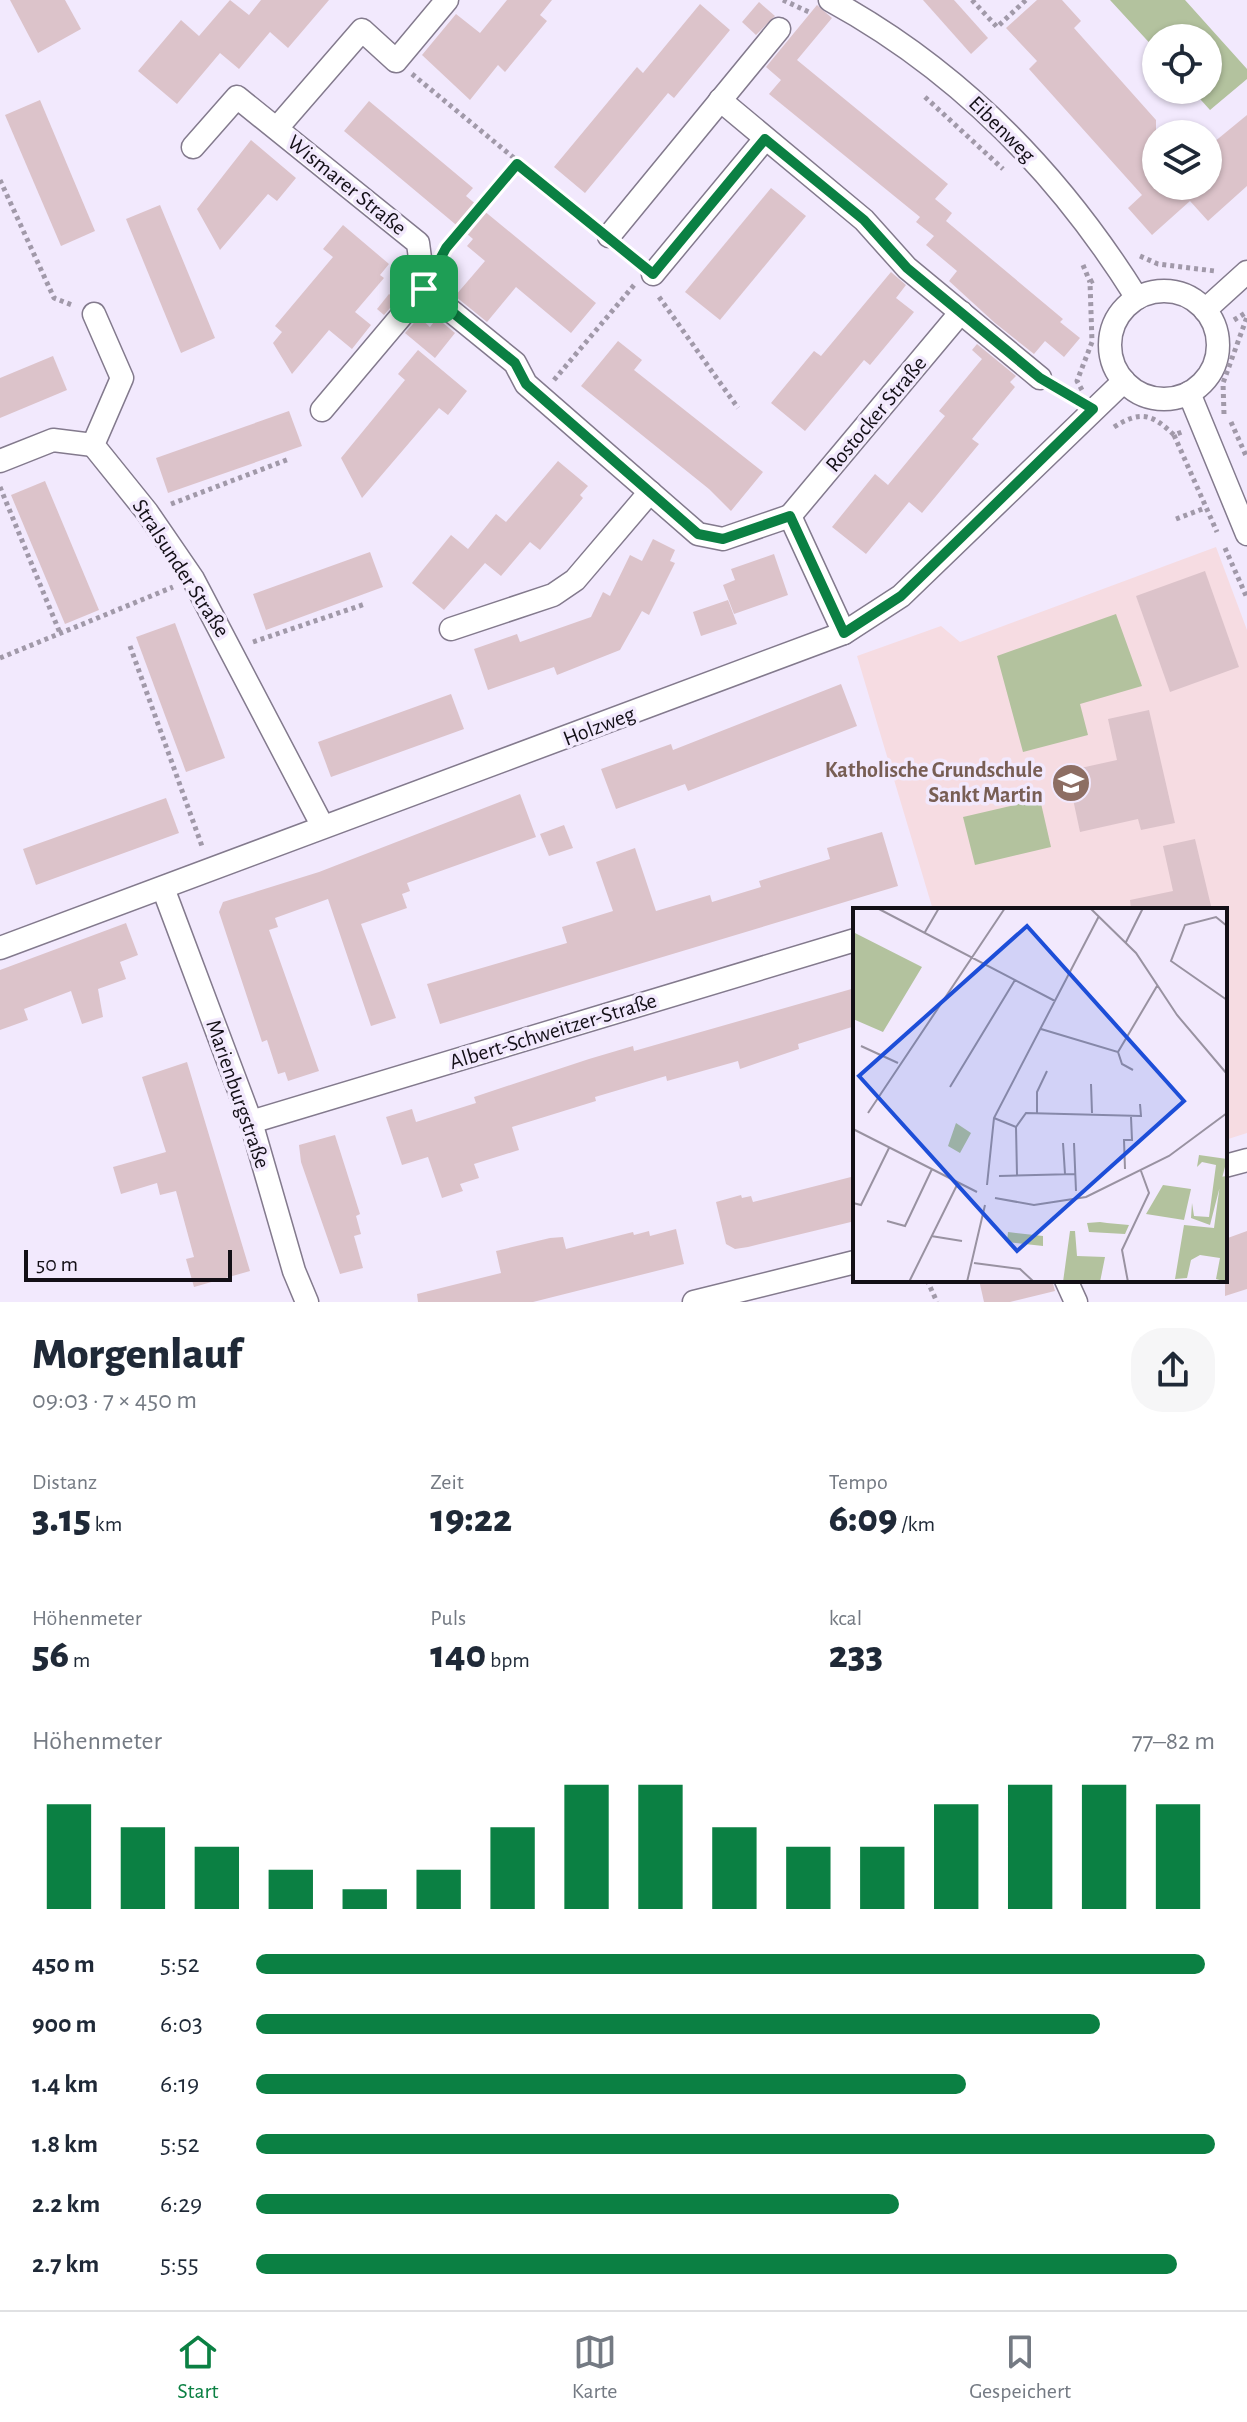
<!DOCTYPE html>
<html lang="de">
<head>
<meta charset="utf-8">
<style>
	body { margin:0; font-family:"Alegreya Sans",sans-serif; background:#f6f6f7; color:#1f2937; height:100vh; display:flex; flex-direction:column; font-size:30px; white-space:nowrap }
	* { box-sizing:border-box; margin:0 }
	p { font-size:26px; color:#747a83 }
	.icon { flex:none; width:44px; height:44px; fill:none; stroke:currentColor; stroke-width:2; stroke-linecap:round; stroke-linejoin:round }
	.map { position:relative; height:1302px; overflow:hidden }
	.side { display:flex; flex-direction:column; background:#fff; flex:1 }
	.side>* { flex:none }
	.controls { position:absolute; left:1142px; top:24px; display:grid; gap:16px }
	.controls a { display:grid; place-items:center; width:80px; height:80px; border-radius:50%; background:#fff; box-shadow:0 2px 6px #0004; font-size:40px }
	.scale { position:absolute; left:24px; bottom:20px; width:208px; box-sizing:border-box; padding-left:8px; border:4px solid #130f16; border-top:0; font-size:22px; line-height:28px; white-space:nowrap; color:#130f16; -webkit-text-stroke:6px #f2e9fd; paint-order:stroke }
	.pin { position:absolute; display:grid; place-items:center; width:68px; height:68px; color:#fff; margin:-34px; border-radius:16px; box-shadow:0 4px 12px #0006 }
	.round { display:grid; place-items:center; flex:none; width:84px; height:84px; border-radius:32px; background:#f6f6f7 }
	.overview { display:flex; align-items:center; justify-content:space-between; height:136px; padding:0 32px }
	h1 { font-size:44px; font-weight:800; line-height:60px }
	.figures { display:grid; grid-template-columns:repeat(3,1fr); gap:12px; height:136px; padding:8px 32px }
	.figures div { display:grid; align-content:center }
	.figures b { font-size:40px; font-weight:800 }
	.figures small { font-size:22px; font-weight:400 }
	.figures p { font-size:22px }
	.chart { height:224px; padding:16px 32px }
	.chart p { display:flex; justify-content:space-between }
	.chart svg { width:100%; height:144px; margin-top:8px; stroke:#0b8043; stroke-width:6 }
	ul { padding:0 32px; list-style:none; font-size:26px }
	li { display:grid; grid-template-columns:128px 96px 1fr; align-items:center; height:60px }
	li i { height:20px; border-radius:10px; background:#0b8043 }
	.menu { display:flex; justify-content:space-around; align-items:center; height:112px; border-top:2px solid #e0e1e3; background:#fff; font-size:22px; color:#747a83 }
	.menu a { display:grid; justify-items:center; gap:4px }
	.menu .active { color:#0b8043 }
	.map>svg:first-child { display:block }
</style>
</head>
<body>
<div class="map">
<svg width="1247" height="1302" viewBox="0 0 1247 1302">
	<rect width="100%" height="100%" fill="#f2e9fd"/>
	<path fill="#f6dce2" d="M1216,547l31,83v503l-22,7v-230h-292l-76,-254 84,-30 19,16z"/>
	<g fill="#b3c29e">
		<path d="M1110,0h75l62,69v10l-37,31 -18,-20h16v-52h-52v12z"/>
		<path d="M1116,614l26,72 -62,18 8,31 -65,17 -26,-96z"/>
		<path d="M1040,799l11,48 -76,18 -12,-48z"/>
	</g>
	<g fill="#dcc3ca">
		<path d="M10,0h55l16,29 -43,24z"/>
		<path d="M230,0l19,15 12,-15h68l-41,48 -18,-16 -31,37 -19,-16 -43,51 -39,-33 43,-51 18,16z"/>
		<path d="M507,0h45l-12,15 7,6 -42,51 -7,-7 -28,35 -48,-45 34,-41 24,19z"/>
		<path d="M923,0h31l34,38 -17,16z"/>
		<path d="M1037,0h25l19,21 -7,7 82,92v66h52v-39l39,-32v71l-39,35 -18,-20 -38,34 -24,-27 14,-13 -113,-126 8,-8 -31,-33z"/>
		<path d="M759,2l16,14 -19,19 -14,-13z"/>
		<path d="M700,4l30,26 -56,68 -6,-5 -83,100 -31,-26 83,-100 6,6z"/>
		<path d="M817,5l15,13 -35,42 151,124 -13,15 17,14 -6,8 117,98 -3,3 20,16 -16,19 -19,-16 -11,13 -39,-31 -46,-42 8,-10 -31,-26 8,-9 -18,-14 4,-5 -151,-123 12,-14 -15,-13z"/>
		<path d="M40,100l55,131 -34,15 -56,-131z"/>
		<path d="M369,101l104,87 -7,8 130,107 -25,30 -55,-46 -29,35 -32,-26 30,-35 -18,-15 6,-7 -129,-108z"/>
		<path d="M251,140l45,38 -19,23 -9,-7 -48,56 -23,-41z"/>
		<path d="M771,188l35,28 -86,104 -35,-28z"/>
		<path d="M160,205l55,133 -34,15 -55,-134z"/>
		<path d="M343,225l46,39 -9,11 4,3 -29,34 16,13 -19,24 -23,-19 -37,44 -19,-31 9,-11 -7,-6 58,-69 -10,-8z"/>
		<path d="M891,272l15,13 -10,13 18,14 -44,53 -6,-5 -59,71 -34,-28 43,-52 7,5z"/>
		<path d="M389,294l8,6 -13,15 -7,-6z"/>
		<path d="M419,317l11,10 7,-9 18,15 -20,25 -30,-25z"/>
		<path d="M618,341l24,19 -8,10 129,102 -32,39 -22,-22 -128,-103z"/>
		<path d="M977,344l39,32 -6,6 5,5 -43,52 7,5 -57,69 -13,-11 -43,52 -34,-27 43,-53 13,11 57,-69 -6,-5 43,-52 -10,-9z"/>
		<path d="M418,350l49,41 -19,24 -9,-7 -77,90 -21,-40 64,-78 -7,-6z"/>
		<path d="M53,356l14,34 -67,28v-40z"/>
		<path d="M289,411l13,35 -134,47 -12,-35z"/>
		<path d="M558,461l30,25 -8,9 3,3 -43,52 -10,-8 -29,34 -16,-13 -41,47 -32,-27 39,-48 17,14 28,-35 10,8z"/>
		<path d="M45,481l54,129 -34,14 -54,-129z"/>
		<path d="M653,539l22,11 -5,11 5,2 -26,52 -7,-4 -22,39 -63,25 -3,-8 -66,23 -14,-41 43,-15 3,8 71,-25 12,-25 7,4 20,-41 12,6z"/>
		<path d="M370,552l13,35 -117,43 -13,-36z"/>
		<path d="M774,554l14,41 -54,19 -11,-29 12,-5 -4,-11z"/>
		<path d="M1205,571l34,96 -69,25 -34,-96z"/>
		<path d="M728,600l9,24 -36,12 -8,-24z"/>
		<path d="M175,623l50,135 -39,14 -50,-135z"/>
		<path d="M841,684l16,42 -169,65 -3,-7 -69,25 -15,-40 70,-25 2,6z"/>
		<path d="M451,694l13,35 -133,48 -13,-35z"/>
		<path d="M1149,710l26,113 -34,7 -3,-11 -58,13 -13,-61 50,-11 -9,-41z"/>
		<path d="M520,794l16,43 -129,46 3,8 -8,3 5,14 -46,16 35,94 -25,8 -43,-127 -53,19 3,9 -9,3 50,141 -31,10 -3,-9 -7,2 -11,-34 -5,2 -43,-130 4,-10 96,-30z"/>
		<path d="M166,798l13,35 -143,52 -13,-36z"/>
		<path d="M564,825l9,23 -24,8 -9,-22z"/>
		<path d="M882,832l16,54 -458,138 -13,-40 140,-41 -5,-16 51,-16 -17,-49 39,-14 21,63 54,-16 2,7 49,-15 -2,-6 71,-22 -3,-11z"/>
		<path d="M1195,839l17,71h-81l-1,-10 43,-9 -10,-45z"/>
		<path d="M126,923l12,32 -18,7 6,17 -28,10 5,28 -21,7 -11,-33 -47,18 4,11 -28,10v-60z"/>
		<path d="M855,988v38l-57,18 1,5 -59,20 -2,-8 -71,20 -1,-5 -71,21 1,4 -84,26 7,23 -45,14 5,14 -19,6 3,7 -21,7 -14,-41 -26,8 -16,-48 26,-8 4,13 60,-19 -2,-6 115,-38 44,-13 1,5z"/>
		<path d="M187,1062l63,209 -56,16 -8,-28 8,-2 -18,-66 -16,4 -3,-12 -36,11 -8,-27 53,-15 -24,-75z"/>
		<path d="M335,1135l25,79 -4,2 5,18 -7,2 9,32 -23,6 -39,-112 -2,-17z"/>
		<path d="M851,1177l4,44 -107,26 -13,2 -9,-5 -10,-42 25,-7 1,3 9,-2 2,6z"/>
		<path d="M676,1229l8,35 -151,38h-115l-1,-8 84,-21 -5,-22 54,-13 13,-1 3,12 67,-17 1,3 15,-4 1,5z"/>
		<path d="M1247,1231v58l-22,7v-57z"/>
		<path d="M979,1280h73l3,11 -45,11h-26z"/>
	</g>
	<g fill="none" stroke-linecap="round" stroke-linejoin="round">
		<g stroke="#837a8d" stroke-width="25">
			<g id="street">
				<path d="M830,0c130,71 229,173 307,298"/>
				<path d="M720,100l144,120 43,48 133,110"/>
				<path d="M277,128l85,-98 34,31 51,-61"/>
				<path d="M193,147l44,-50 181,146 6,46 91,74 11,21 172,150 25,5 67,-23 54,117"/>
				<path d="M609,236l170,-207"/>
				<path d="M653,274l112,-135"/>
				<circle cx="1164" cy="345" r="54"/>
				<path d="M1205,310l42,-38"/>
				<path d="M94,314l28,64 -29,67 54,67 46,67 129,246"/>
				<path d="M1189,393l58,141"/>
				<path d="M322,410l102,-121"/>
				<path d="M0,461l53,-21 40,5"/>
				<path d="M790,516l171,-204"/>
				<path d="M451,629l102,-34 22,-15 75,-88"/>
				<path d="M163,888l88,234 43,149 13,31"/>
				<path d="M0,948l844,-315 57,-37 223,-215"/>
				<path d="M251,1122l604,-182"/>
				<path d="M1225,1166l22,-6"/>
				<path d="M1066,1280l10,22"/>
				<path d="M694,1302l161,-40"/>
			</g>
		</g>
		<g stroke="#a199a9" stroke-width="5" stroke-dasharray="4 4" stroke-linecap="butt">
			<path d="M783,0l28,13"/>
			<path d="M972,0l25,27 29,-27"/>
			<path d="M412,74l181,149"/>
			<path d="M925,97l78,72"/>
			<path d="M0,180l54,118 18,7"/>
			<path d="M444,253l73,-89"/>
			<path d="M1140,256l18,8 57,7"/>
			<path d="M1083,265l7,17"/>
			<path d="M659,297l79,111"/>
			<path d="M1234,320l13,-8"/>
			<path d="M554,380l81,-96"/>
			<path d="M1082,390l-5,-9 15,-39 -2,-60 6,-3"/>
			<path d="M1224,414l-1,-31 24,-66"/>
			<path d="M1231,422l16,36"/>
			<path d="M1114,427c27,-17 38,-13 60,8l8,-3"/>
			<path d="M1174,435l43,97"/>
			<path d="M0,487l60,146"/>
			<path d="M171,504l118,-45"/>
			<path d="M1176,519l29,-11"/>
			<path d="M1225,548l22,50"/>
			<path d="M253,642l112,-38"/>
			<path d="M130,646l73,203"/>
			<path d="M0,658l173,-71"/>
			<path d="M927,1280l10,22"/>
		</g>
		<use href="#street" stroke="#fff" stroke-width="22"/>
	</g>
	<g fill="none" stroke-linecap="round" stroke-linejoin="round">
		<g stroke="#fff" stroke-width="16">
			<path id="route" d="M765,139l99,81 43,48 133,110 53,31 -192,187 -57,37 -54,-117 -67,23 -25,-5 -172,-150 -11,-21 -91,-74 22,-41 71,-84 136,110z"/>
		</g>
		<use href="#route" stroke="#0b8043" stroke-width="10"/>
	</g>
	<defs>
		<g id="school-disc" transform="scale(2)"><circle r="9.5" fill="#8d6e63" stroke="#f2e9fd"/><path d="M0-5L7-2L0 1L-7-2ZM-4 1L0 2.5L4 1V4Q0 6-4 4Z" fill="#fff"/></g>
	</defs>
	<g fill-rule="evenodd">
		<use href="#school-disc" x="1071" y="783"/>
	</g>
	<g text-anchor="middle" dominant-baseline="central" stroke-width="7" stroke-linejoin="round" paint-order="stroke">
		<g font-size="22" fill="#130f16" stroke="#f2e9fd">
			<text transform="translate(1002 129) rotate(45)">Eibenweg</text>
			<text transform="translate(347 185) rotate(39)">Wismarer Straße</text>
			<text transform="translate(876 414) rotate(-50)">Rostocker Straße</text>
			<text transform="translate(181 568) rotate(57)">Stralsunder Straße</text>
			<text transform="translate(599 726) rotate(-21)">Holzweg</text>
			<text transform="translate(553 1031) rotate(-17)">Albert-Schweitzer-Straße</text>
			<text transform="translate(238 1094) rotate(71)">Marienburgstraße</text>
		</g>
		<g font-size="22" font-weight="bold" fill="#785e54" stroke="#f2e9fd" text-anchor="end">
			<text x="1043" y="770">Katholische Grundschule<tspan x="1043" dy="25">Sankt Martin</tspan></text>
		</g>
	</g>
	<g transform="translate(853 908)">
		<rect width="374" height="374" fill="#f2e9fd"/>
		<path d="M0,24l69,35 -39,65 -30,-13zM103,215l15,10 -11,20 -12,-7zM346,247l28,4 -17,66 -19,-7 1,-15 2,13 15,1 7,-52 -14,-3 -5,5zM373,268l1,106 -11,-3 4,-21 -20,-3 -9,5 -4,18 -12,1 9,-54 30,3 7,-51zM310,277l28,4 -7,31 -38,-6zM247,314l7,1 22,2 -4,9 -36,-2 -2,-9zM217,323h5l2,25 28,1 -5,25h-37zM155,324l35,4v10l-36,-4z" fill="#b3c29e"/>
		<path fill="none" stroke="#9992a1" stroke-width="2" d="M24,0l178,93M237,0l46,45 41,62 50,59M374,18l-11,-9 -31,8 -14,36 56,39M72,24l14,-24M273,34l17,-34M188,121l77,23 4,12 11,6M8,138l37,17M265,144l39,-66M238,176l1,29M97,179l65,-107M15,205l137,-205M184,205v-21l10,-21M141,210l22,9 10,-14 115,3 -1,-12M163,219l1,48M0,221l124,63M210,235l2,31M221,235l2,48M272,261l-1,-29h8l-1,-23M146,268l76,-2M134,277l7,-67 105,-202M142,290l39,7 52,-8 83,-41 58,-43M0,295l8,2 28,-57M34,313l18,5 27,-57M78,328l31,5M121,355l46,6 14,13M56,374l49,-99M114,374l18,-77M275,374l-6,-32 27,-57 -8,-22"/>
		<path fill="#1d4ed8" fill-opacity="0.15" stroke="#1d4ed8" stroke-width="4" d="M174,18l157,175 -167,150 -158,-175z"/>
		<rect width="374" height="374" fill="none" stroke="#130f16" stroke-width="4"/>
	</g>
</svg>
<div class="controls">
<a><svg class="icon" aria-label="locate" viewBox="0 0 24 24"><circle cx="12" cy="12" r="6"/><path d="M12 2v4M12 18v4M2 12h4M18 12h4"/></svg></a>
<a><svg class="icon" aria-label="layers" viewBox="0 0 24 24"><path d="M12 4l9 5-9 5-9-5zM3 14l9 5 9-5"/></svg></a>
</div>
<div class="scale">50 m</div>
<div class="pin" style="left:424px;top:289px;background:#1e9e55"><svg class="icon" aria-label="arrive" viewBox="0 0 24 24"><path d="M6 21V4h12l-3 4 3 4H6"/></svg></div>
</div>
<section class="side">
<div class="overview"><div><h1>Morgenlauf</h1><p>09:03 · 7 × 450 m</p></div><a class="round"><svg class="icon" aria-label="share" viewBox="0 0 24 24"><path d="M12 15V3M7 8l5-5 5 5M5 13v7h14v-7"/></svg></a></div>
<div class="figures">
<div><p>Distanz</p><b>3.15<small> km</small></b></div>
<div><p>Zeit</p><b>19:22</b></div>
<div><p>Tempo</p><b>6:09<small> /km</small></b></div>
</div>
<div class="figures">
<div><p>Höhenmeter</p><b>56<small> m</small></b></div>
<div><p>Puls</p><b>140<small> bpm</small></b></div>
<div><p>kcal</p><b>233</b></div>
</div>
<div class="chart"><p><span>Höhenmeter</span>77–82 m</p>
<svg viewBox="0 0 160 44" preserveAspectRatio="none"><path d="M5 44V12M15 44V19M25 44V25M35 44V32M45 44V38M55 44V32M65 44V19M75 44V6M85 44V6M95 44V19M105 44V25M115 44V25M125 44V12M135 44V6M145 44V6M155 44V12"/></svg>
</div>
<ul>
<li><b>450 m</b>5:52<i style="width:99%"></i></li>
<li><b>900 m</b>6:03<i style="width:88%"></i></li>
<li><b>1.4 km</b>6:19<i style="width:74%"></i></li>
<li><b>1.8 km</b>5:52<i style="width:100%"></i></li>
<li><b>2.2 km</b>6:29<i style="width:67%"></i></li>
<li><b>2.7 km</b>5:55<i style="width:96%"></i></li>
</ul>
</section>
<nav class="menu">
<a class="active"><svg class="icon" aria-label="home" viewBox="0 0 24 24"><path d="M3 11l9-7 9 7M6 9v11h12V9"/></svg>Start</a>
<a><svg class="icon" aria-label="map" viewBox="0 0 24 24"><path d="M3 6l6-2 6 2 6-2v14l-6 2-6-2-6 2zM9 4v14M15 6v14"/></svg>Karte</a>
<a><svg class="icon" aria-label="saved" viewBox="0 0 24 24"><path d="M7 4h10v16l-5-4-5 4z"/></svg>Gespeichert</a>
</nav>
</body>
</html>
